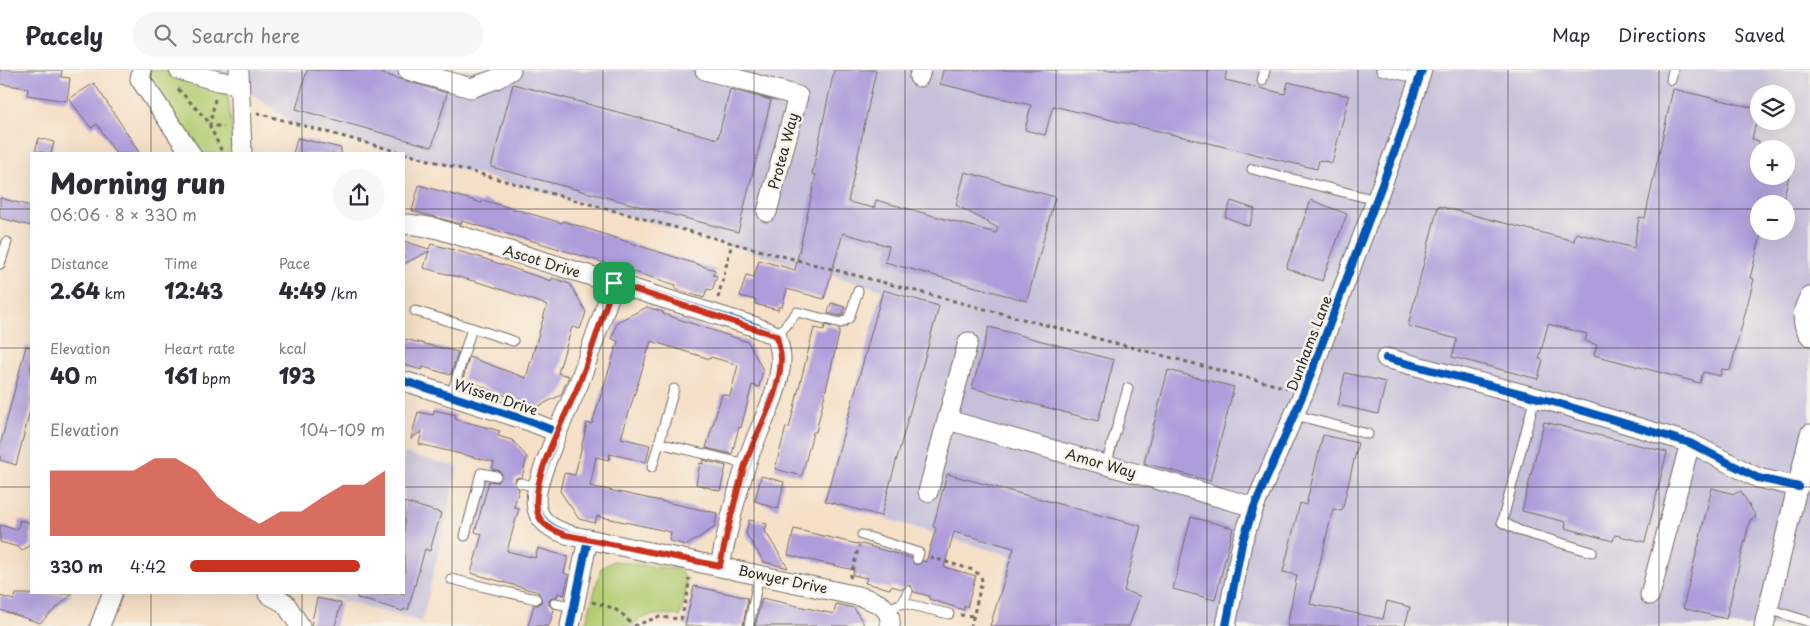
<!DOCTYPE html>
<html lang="en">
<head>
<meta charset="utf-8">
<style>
	body { margin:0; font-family:"Playpen Sans",sans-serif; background:#f7f7f7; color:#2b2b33; height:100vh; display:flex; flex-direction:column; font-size:19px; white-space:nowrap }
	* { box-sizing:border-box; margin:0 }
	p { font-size:16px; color:#7c7c81 }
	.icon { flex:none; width:28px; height:28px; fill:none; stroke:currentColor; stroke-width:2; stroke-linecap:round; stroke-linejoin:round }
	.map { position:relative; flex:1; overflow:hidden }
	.panel { position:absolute; left:30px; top:82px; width:375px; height:442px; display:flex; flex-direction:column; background:#fff; border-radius:0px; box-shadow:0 5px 20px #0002 }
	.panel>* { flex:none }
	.tools { position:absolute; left:1750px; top:15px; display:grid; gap:10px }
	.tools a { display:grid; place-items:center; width:45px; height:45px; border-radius:50%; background:#fff; box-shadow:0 5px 20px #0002; font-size:25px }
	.pin { position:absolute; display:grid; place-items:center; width:42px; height:42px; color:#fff; margin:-21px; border-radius:10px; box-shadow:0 2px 8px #0006 }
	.round { display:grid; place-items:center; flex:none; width:52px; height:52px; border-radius:26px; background:#f7f7f7 }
	.overview { display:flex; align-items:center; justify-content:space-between; height:85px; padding:0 20px }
	h1 { font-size:28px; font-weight:800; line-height:38px }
	.figures { display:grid; grid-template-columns:repeat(3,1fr); gap:8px; height:85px; padding:5px 20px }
	.figures div { display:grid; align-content:center }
	.figures b { font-size:21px; font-weight:800 }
	.figures small { font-size:14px; font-weight:400 }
	.figures p { font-size:14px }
	.chart { height:140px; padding:10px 20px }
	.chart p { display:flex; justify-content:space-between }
	.chart svg { width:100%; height:90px; margin-top:5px; fill:#c8321e; opacity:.7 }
	ul { padding:0 20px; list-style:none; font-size:16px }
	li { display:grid; grid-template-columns:80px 60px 1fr; align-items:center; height:38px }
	li i { height:12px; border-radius:6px; background:#c8321e }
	header { display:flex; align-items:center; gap:30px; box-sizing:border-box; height:70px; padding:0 25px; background:#fff; border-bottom:1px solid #e1e1e2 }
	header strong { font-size:24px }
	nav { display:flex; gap:28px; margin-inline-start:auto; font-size:18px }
	.search { width:350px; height:45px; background:#f7f7f7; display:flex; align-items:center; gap:12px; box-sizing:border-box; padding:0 18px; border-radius:28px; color:#7c7c81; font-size:19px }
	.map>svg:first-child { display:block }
</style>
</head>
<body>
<header>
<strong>Pacely</strong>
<div class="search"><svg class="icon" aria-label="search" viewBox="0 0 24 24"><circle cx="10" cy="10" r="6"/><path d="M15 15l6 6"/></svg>Search here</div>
<nav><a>Map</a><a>Directions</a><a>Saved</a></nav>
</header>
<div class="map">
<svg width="1810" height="556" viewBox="0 0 1810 556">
	<rect width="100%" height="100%" fill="#f7f3e8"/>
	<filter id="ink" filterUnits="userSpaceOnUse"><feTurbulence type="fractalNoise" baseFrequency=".02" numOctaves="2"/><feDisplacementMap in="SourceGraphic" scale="10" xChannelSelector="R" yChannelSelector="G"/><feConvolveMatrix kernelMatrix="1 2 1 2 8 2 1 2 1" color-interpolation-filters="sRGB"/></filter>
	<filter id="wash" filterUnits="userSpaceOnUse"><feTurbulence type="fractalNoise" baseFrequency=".0096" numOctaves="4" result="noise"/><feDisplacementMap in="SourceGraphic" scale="20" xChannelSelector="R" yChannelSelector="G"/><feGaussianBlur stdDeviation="1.12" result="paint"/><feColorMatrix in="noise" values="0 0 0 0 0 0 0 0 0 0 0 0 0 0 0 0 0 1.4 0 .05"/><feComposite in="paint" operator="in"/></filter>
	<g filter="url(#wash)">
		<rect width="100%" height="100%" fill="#f5dfc6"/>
		<g fill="#c6c0da" fill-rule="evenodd">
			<path d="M200,0h1610v556h-820l21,-70 -186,-55 57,-211 -288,-84 -298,-81 -58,-41zM1759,24h27v27h-27zM1759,79h27v27h-27zM1759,134h27v27h-27z"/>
			<path d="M404,383l54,14 -36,155 -104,-28h86z"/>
		</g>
		<g fill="#b4ce74" stroke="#707c50">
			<path d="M147,0h21l59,17 8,67h-36l-55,-76z"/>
			<path d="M614,491l66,9c12,9 3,33 0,46 -16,-2 -35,-4 -48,10h-47l16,-58z"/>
		</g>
		<g id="blocks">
			<g fill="#ae9cdb">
				<path d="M0,0h62l-1,7 9,1 -3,23 -40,-6 1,-7 -28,-4z"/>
				<path d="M307,0h63l77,23 -15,54 -136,-38z"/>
				<path d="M834,0h42l-28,132 26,6 2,-8 120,33 2,-5 -42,-23 9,-33 90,25 -28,104 -142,-39 4,-16 -46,-13 -19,66 -37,-10 -5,18 -3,-1 -1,4 -23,-6 1,-4 -16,-4 6,-21 8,2 5,-17 36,10 21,-95 -4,-1z"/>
				<path d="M943,0h284l-2,10 60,14 3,-12 61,14 -17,67 -13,-3 -2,9 -264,-63 -8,29 -20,-5 6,-25 -91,-21z"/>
				<path d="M94,13l35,53 11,18h-24l-19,-30 -6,4 -22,-29z"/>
				<path d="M513,14l205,55 12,-50 41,11 -33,132 -247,-65z"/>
				<path d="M1673,19l86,20 -7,30 7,2v35h30l-7,28h-23v27h3l-12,47 4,1 -24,92 -8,-2 -2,7 -17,-4 -3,11 -106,-28 3,-10 -12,-4 2,-7 -39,-10 -9,35 4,1 -5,19 -86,-22 5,-18 -49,-13 30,-120 136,35 2,-8 58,15 5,-31 6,1z"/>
				<path d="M39,68l15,4 -3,12 -16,-3z"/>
				<path d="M297,68l44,10v6h-48z"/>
				<path d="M419,115l63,18 1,-3 79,23 1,-2 152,49 -2,5 4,1 -5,14 -5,-1 -3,9 -29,-9 1,-4 -133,-41 -81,-23 -1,3 -49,-13z"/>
				<path d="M0,128l31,8v20l-31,-8z"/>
				<path d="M1311,130l36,14 -25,67 -36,-13z"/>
				<path d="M1231,131l24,8 -6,17 -24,-9z"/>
				<path d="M404,171l25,8 2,-5 12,3 36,10 72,24 1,-3 18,6 16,28 -6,17 -8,-2 -14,46 11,3 -8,19 -30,15 -16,-6 1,-4 -53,-21 6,-22 57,21 21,-73 -62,-21 -61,-16 5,-17 -25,13z"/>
				<path d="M883,220l56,16 -58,210 -56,-15z"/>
				<path d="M831,233l14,4 -2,7 -3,2 -12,-3z"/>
				<path d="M647,237l16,5v2l85,28 15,28 -4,17 -7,-2 -11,43 -2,-1 -7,27 -26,-6 16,-54 8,2 8,-31 -27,-8 -1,2 -59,-18 -30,97 29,7 -4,17 -36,-8 -1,6 -13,-3 -6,29 127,27 -2,14 -28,18 -18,-4 2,-9 -74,-16 -2,7 -16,-4 -19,-28 4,-18 11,2 12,-52 5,1 26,-83 -6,-2 5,-17z"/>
				<path d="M825,255l14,4v5l-23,98h-3l-11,44 -27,-7 11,-42 3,1 25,-100 10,2z"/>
				<path d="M989,257l125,33 -16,61 -126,-33z"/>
				<path d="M404,269l54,13 -7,23 -28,-8 -1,3 -18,-5z"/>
				<path d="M26,276l5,1v60l-15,58 -16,-5v-14z"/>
				<path d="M1168,300l66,17 -24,94 -66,-18z"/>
				<path d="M1345,303l41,9 -8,32 -40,-9z"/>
				<path d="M434,340l22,5 -1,4 45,12 -2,5 14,4 15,17 -5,20 -6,1 -2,4 5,7 -5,18 5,1 -12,43 28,7 3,-10 30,9 -4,16 5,2 -5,20 -6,-2 -1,4h-4l-4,4v4l5,4 -5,17h-21l6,-21h4l4,-4 -4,-9 -67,-19 11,-39 -7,-2 14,-51 9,1 4,-8 -2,-3 -8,-2 2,-7 -75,-18 3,-13 -11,8 7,-27 15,3z"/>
				<path d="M1544,352l123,30 -22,90 -30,-7 -2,6 -48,-13 1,-6 -44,-11z"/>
				<path d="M1323,365l35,8 -16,68 -9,-2 -23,95 73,15 4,-18 23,6 -5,19h-118l10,-51 -14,-3 17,-69 6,2z"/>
				<path d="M703,390l23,6 -6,25 -24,-7 4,-21 3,1z"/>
				<path d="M947,404l194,52 -17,65 16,5 -11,30h-139l24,-78 -60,-16 -10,35 32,9 -9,31 -3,-1v4l-35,-11v-3l-15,-4 -4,-7 -8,4 -11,-3 -1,3 -25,-6 2,-5 -14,-3 1,-5 -66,-15 6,-26 67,16 1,-1 49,14 5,7 7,-4 3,1 10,-34 -3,-1z"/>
				<path d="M761,406l23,6 -6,27 -23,-8z"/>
				<path d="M1712,418l22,6 7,-3 15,26 -6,3 -24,99 -43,-11z"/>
				<path d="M404,432l37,11 -11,38 -5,-2 -17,61 -4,-1 -1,2 -46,-13v-4h47z"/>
				<path d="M1191,447l42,11 -18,72 -42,-11z"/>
				<path d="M20,450l11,3v21l-9,7 -4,-4 -18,-5v-17l17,5z"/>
				<path d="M749,450l18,4 -2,7 23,37 -24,-6 -18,-28z"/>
				<path d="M694,516l54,12 -5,28h-58z"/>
				<path d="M16,524h56l-32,29 -40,-13v-14l14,4z"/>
				<path d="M317,528l24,5 -6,23h-24z"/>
				<path d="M762,528l72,16 2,-10 18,4 11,18h-110z"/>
			</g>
		</g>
	</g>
	<g filter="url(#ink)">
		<use href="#blocks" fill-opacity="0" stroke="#726a61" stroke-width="1"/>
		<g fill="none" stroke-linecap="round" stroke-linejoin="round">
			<g stroke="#726a61" stroke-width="11">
				<g id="lane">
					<path d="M1381,0l38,9"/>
					<path d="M1671,10l2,-10"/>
					<path d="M1262,11l3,-11"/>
					<path d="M1252,99l124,31"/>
					<path d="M0,194l7,-22"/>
					<path d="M415,241l57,17 -21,68"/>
					<path d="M472,258l41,13"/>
					<path d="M777,266l20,-24 44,11 8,-5 9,-27"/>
					<path d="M674,319l-15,54 87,21"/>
					<path d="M1535,327l-33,125 18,9 72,21"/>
					<path d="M1295,345l73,19"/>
					<path d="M1106,395l22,-77"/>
					<path d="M652,397l7,-24"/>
					<path d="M520,413l18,4"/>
					<path d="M862,465l57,18 -2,6"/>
					<path d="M465,466l16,-63 15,3"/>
					<path d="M451,509l85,20"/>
					<path d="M555,533l20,4"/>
					<path d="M903,533l46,11"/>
					<path d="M887,539l16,-6 5,-12"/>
					<path d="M1768,539l42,13"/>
					<path d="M749,556l10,-51"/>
				</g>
			</g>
			<g stroke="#726a61" stroke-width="21">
				<g id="street">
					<path d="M142,0l-2,9 51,75"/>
					<path d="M179,0l39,11 20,3"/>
					<path d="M239,0l3,84"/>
					<path d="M408,0l63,18 25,-9 15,-9"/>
					<path d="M705,0l93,26 -31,116"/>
					<path d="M919,7l2,-7"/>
					<path d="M404,155l4,-1 27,4 179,55 -35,100 -22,49"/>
					<path d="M614,213l139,43 24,10c1,7 4,16 4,23 -1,37 -25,72 -35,106 -11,33 -19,67 -26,101"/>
					<path d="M1810,227c-9,12 -9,28 0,39"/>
					<path d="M1386,288l171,45 133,40 68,35 41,9"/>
					<path d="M404,311l125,40 28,11c-18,54 -48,94 31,107l-18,87"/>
					<path d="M948,350l306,87"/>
					<path d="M928,422l40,-150"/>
					<path d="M588,469l274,58c15,5 30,10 28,29"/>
					<path d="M268,524l17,9 15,23"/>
					<path d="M1650,525l40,-152"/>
					<path d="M100,556l12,-32"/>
					<path d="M1226,556l16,-83 12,-36 50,-115 96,-255 22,-67"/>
					<path d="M1764,556l46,-192"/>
				</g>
			</g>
			<g stroke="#726a61" stroke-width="3" stroke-dasharray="4 4" stroke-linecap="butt">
				<path d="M178,19l29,31 16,34"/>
				<path d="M215,29l-5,26 14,2"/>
				<path d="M257,43l475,130 555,145"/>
				<path d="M718,228l14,-55"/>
				<path d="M930,487l43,13 8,6 1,5 -11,45"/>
				<path d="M850,508l9,-32"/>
				<path d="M592,532c17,4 31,8 40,24"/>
				<path d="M960,545l14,1"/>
				<path d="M634,556l24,-9 23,2 7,-27 1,-14"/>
			</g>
			<use href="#lane" stroke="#fff" stroke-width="9"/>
			<use href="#street" stroke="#fff" stroke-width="19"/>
			<g stroke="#f7f3e8" stroke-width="11">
				<g id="cycleway">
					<path d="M614,213l139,43 24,10c1,7 4,16 4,23 -1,37 -25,72 -35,106 -11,33 -19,67 -26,101"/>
					<path d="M1386,288l171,45 133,40 68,35 41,9"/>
					<path d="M404,311l125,40 28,11c-18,54 -48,94 31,107l-18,87"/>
					<path d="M1226,556l16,-83 12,-36 50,-115 96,-255 22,-67"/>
				</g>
			</g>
			<use href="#cycleway" stroke="#0057b8" stroke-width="8"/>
		</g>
	</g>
	<g fill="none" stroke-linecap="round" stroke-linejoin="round" filter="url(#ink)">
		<g stroke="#fff" stroke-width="10">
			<path id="route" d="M614,213l163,53c1,7 4,16 4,23 -1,37 -25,72 -36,106 -10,33 -18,67 -25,101l-154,-31c-13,-4 -28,-11 -29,-26 -5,-35 29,-93 42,-125 13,-33 23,-68 35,-101z"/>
		</g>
		<use href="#route" stroke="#c8321e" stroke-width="6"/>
	</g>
	<path fill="none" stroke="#2b2b2b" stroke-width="1" stroke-opacity="0.55" d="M151,0v84M302,0v84M452,0v556M603,0v556M754,0v556M905,0v556M1056,0v556M1207,0v556M1358,0v556M1508,0v556M1659,0v556M0,139h31M404,139h1355M1786,139h24M0,278h31M404,278h1406M0,417h31M404,417h1406M151,524v32M302,524v32"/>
	<g text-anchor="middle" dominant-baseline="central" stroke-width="5" stroke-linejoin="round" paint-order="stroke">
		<g font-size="14" fill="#2b2b2b" stroke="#f7f3e8">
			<text transform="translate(783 81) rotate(-75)">Protea Way</text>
			<text transform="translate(542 191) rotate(17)">Ascot Drive</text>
			<text transform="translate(1309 273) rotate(-69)">Dunhams Lane</text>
			<text transform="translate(496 327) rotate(18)">Wissen Drive</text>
			<text transform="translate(1101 393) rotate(16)">Amor Way</text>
			<text transform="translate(783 509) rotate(12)">Bowyer Drive</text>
		</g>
	</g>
</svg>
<div class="tools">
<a><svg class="icon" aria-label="layers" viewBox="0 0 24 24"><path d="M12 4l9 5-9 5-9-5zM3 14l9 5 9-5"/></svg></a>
<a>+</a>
<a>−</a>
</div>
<div class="pin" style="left:614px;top:213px;background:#1e9e55"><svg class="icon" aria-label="arrive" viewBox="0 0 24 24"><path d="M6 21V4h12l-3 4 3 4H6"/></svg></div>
<section class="panel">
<div class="overview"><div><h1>Morning run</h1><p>06:06 · 8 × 330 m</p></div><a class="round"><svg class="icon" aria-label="share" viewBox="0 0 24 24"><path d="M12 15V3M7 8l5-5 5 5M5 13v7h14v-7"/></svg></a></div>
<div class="figures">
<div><p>Distance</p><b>2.64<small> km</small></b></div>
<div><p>Time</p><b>12:43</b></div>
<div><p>Pace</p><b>4:49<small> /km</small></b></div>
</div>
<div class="figures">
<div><p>Elevation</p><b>40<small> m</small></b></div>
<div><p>Heart rate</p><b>161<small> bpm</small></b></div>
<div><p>kcal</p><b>193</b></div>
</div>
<div class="chart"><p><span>Elevation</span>104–109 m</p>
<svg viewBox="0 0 160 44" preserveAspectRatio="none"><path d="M0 44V12L10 12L20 12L30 12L40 12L50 6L60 6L70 12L80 25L90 32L100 38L110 32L120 32L130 25L140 19L150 19L160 12V44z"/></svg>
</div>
<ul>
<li><b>330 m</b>4:42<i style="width:87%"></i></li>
</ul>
</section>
</div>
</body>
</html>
